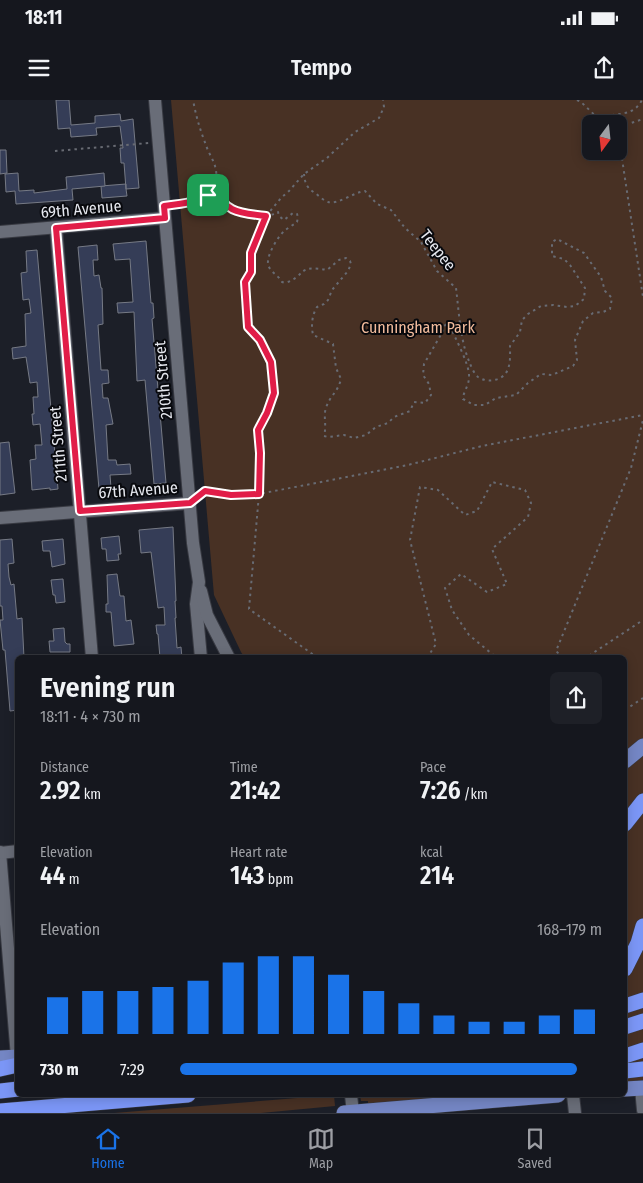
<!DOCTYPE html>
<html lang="en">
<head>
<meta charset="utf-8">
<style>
	body { margin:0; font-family:"Fira Sans Condensed",sans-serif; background:#1e2027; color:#f1f3f6; height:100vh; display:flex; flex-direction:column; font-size:19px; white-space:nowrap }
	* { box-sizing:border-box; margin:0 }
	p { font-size:16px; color:#9d9fa4 }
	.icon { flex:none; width:28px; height:28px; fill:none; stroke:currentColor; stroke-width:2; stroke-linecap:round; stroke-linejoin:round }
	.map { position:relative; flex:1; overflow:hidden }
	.side { position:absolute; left:15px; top:555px; width:612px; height:442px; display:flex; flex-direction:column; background:#15171e; border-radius:8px; box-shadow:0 2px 12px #0003,0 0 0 1px #34363c }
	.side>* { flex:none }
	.needle { width:32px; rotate:195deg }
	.fabs { position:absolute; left:582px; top:15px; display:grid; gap:10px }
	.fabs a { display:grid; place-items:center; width:45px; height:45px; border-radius:8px; background:#15171e; box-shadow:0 2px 12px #0003,0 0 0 1px #34363c; font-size:25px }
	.pin { position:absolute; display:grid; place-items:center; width:42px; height:42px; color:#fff; margin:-21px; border-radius:10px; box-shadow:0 2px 8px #0006 }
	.round { display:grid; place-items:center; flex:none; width:52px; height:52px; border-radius:8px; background:#1e2027 }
	.summary { display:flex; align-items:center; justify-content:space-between; height:85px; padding:0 25px }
	h1 { font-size:28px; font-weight:600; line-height:38px }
	.stats { display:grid; grid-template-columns:repeat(3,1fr); gap:8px; height:85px; padding:5px 25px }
	.stats div { display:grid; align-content:center }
	.stats b { font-size:25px; font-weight:600 }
	.stats small { font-size:14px; font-weight:400 }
	.stats p { font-size:14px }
	.chart { height:140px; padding:10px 25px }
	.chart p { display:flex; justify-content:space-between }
	.chart svg { width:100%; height:90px; margin-top:5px; stroke:#1a73e8; stroke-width:6 }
	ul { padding:0 25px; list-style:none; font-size:16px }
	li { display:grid; grid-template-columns:80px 60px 1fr; align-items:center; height:38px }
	li i { height:12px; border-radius:6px; background:#1a73e8 }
	.status { display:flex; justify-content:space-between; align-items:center; height:35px; padding:0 25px; background:#15171e; direction:ltr }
	.status svg { height:14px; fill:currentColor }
	header { display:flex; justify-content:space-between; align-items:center; height:65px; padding:0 25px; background:#15171e; font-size:22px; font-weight:600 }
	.menu { display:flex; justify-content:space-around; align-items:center; height:70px; border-top:1px solid #34363c; background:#15171e; font-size:14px; color:#9d9fa4 }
	.menu a { display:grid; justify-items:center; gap:2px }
	.menu .selected { color:#1a73e8 }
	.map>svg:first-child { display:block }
</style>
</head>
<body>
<div class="status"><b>18:11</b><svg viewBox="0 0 49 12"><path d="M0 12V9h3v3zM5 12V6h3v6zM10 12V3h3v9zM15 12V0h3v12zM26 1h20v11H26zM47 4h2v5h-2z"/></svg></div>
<header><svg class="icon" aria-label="menu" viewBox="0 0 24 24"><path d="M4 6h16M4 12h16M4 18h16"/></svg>Tempo<svg class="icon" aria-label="share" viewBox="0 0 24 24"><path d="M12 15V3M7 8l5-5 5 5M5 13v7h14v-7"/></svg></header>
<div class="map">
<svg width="643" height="1013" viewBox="0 0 643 1013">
	<rect width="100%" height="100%" fill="#1c1f28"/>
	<g fill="#483124" fill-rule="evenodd">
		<path d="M171,0h472v980l-18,2v-424h-380l-4,-6 -27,-57zM591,24h28v27h-28z"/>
		<path d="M334,995l1,11 -74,7h-147z"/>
		<path d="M360,995h115l-107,9v-3h-7z"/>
	</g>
	<g fill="#353d57" stroke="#767a85">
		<path d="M56,0h13l2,25 24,-2v-7l25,-2 1,7 12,-2 6,69 -13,1 1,7 -25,2 -1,-12 25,-2v5l-2,-26h-3l-1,-15h3l-3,-22 -24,2 1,7 -26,2 -1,-9 -12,1z"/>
		<path d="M0,50h6l1,23 -7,1z"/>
		<path d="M18,73l1,18 15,-1v3l33,-4 -1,-12 38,-4 1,13 -33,3 1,11 -57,4 -1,-13 -9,1 -1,-18z"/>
		<path d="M146,141l5,62h2l1,15 -2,1 14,164 -12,1 -9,-104 -8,1 -3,-69 -16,1 -1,-10 16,-1 -3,-43 -15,1 -2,-16z"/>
		<path d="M97,145l1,15h-5l1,16 5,-1 2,13h1l1,36 -5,1 3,45h7l1,13 -7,1 1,14h5l5,26 -7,1 2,35h8l1,5 13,-1 1,10 -21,1 1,13 -12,1 -21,-242z"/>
		<path d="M37,150l21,239 -8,1v-2l-18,2 -2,-30 6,-1 -1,-14h7l-2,-21 -7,1 -1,-11h2l-1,-17h5l-1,-15 -7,1 -4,-26 -13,2 -1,-11 14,-2 -1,-32 6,-1 -2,-14 -6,1 -2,-27 6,-1 -1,-21z"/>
		<path d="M9,342l6,51 -15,2v-52z"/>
		<path d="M173,427l3,74h-1l1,17h-1l2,30 4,-1 1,11h-22l-2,-24h-1l-1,-9h9l-1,-18 -6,1 -7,-56 -10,1 -2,-23z"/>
		<path d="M119,436l2,18h-3l1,6 -12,1 -1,-12h-4l-1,-11z"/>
		<path d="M12,439l2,24 -6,1 1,13 2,8 3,-1 3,35 5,-1 2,40h-6v52l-8,1 -5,-61h-2l-3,-30h3l-1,-14h-2v-66z"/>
		<path d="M63,439l2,25 -13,3 -2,-16h-7l-1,-10z"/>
		<path d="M117,474l3,22h4l2,25 5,-1 3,24 -20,2 -3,-34h-5v-8h2l-1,-29z"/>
		<path d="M63,479l2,23 -9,1 -1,-8h-2l-2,-15z"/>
		<path d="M64,528l1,14 2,2h3v8h-20l-1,-11h5l-1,-12z"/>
	</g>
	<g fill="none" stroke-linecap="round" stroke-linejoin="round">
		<g stroke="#383a42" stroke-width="14">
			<g id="minor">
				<path d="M155,0l38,443 6,39 -3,22 5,54"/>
				<path d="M56,128l36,430"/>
				<path d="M0,132l165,-14"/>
				<path d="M0,418l190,-15"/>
				<path d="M201,491l6,24 22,43"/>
				<path d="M0,752l17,205"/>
				<path d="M0,753l18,-2"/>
				<path d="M641,988l2,22"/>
				<path d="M351,995l2,18"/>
				<path d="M573,995l2,18"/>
			</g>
		</g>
		<g stroke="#383a42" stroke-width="16">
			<g id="major">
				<path d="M625,661l18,-15"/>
				<path d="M0,958l18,-1"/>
				<path d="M625,989l18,-1"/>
				<path d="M344,1013l214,-18"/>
			</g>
		</g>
		<g stroke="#383a42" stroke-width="16">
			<g id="highway">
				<path d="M625,724l18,-23"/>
				<path d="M625,869l13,-26 5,-17"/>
				<path d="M625,906l18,-6"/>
				<path d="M625,927l18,-6"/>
				<path d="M625,956l18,-6"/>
				<path d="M0,969l18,-4"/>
				<path d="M625,971l18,-2"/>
				<path d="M0,991l18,-2"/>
				<path d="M0,1011l188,-16"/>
			</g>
		</g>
		<g stroke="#686b73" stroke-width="2" stroke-dasharray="2.5 4" stroke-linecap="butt">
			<path d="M577,0l4,2 23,22"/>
			<path d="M619,24l-8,-4 2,-5c13,-2 22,-2 29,-15"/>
			<path d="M619,24h9l15,-5"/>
			<path d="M619,39l24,158"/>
			<path d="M55,51l94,-8"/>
			<path d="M214,86c3,9 7,18 15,23 10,6 41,10 49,3l1,4 5,4 9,-7 4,1 1,3 -1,5c-4,3 -9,6 -13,9 -6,6 -20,27 -15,36 3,6 10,9 13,15l3,1c22,-7 11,-19 42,-13l12,-10 7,-2 4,3 1,3 -3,7 -16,19 -4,10 -4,4 -7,3c-5,8 -6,18 -4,28l20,9 3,24 5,11c-3,13 -12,18 -15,29 -3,8 1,17 -2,28l4,1 16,-2 10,3 12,-3 10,-8 12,-4 6,-6 16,-6 4,-9 11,1 6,-8 -2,-11 -6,-9 1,-11 19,-33 1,-5 3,-2 3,2c5,12 20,39 19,51 0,9 -6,15 -6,22l11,6h11l11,-7 20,-3 12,-12 13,-9 11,1 21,-9 4,-6 -2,-20 8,-19 10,-8 10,-1 7,-3 2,-11 -7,-7 -4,-14 -17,-24 -27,-14 -5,3v14l12,3 6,6 15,23 -1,11 -9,7 -8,1 -14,-2 -12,1 -13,8 -6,6 -2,12 -10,14c0,9 1,19 -4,27 -6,8 -19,10 -28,4 -4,-3 -7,-11 -9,-16 -9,-22 -10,-49 -13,-73l-19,-17 -16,-29 -16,-14 -14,-18 -14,-6 -12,-13c-11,1 -27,14 -37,11 -4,-1 -9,-6 -13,-9 -8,-5 -10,-9 -11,-19"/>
			<path d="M174,105c21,-4 49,-9 41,-39 -2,-7 -7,-14 -9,-21 -6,-15 -10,-29 -13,-45"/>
			<path d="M199,395l6,-4 26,4 28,-1 149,-29 74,-19 161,-31"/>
			<path d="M318,558l-69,-49 10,-115 1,-41 -2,-23 9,-17 7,-20 -3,-31 -11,-22 -12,-13 -3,-45 6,-10v-19l15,-37 15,-18 8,-7 15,-17 23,-16 28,-26 24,-14 5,-11 -1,-7"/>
			<path d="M427,558l9,-14 -26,-104 10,-53 18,3 27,25 12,-4 15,-29 33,8 6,13 -3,14 -36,32 15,35 -20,8 -26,-18 -16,14 7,22 17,25 28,23"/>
			<path d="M563,558l-7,-7 75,-183 12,-48"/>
			<path d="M583,558l7,-3 53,-35"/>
			<path d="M625,610l18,-12"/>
		</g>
		<use href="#minor" stroke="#696d78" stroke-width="12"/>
		<use href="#major" stroke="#7486c4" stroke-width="15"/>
		<use href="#highway" stroke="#7b96f6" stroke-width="15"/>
	</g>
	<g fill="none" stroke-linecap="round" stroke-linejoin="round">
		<g stroke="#fff" stroke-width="10">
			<path id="route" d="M214,86c10,27 26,27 52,30l-15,37v19l-6,10 3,45 12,13 11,22 3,31 -7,20 -9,17 2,23 -1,41 -28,1 -26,-4 -15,12 -110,8 -24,-283 109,-10 -1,-12c20,-3 37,-2 50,-20z"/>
		</g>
		<use href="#route" stroke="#e11d48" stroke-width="6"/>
	</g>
	<g text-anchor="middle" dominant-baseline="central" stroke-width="4" stroke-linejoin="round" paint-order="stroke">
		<g font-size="16" fill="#e5e7ee" stroke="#08090d">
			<text transform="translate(81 109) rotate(-5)">69th Avenue</text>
			<text transform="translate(438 150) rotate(52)">Teepee</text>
			<text transform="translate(163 280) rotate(-95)">210th Street</text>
			<text transform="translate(58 344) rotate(-95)">211th Street</text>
			<text transform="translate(138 390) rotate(-4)">67th Avenue</text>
		</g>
		<g font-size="16" fill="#f1bb9c" stroke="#08090d">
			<text x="418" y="227">Cunningham Park</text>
		</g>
	</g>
</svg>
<div class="fabs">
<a><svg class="needle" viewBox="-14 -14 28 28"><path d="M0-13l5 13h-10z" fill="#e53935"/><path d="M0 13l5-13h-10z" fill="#9d9fa4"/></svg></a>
</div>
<div class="pin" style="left:208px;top:95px;background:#1e9e55"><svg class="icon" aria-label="arrive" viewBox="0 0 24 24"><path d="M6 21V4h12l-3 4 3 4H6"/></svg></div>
<section class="side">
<div class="summary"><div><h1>Evening run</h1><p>18:11 · 4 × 730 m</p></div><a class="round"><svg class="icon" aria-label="share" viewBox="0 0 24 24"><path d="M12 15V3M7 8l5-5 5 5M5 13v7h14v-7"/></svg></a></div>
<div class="stats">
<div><p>Distance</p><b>2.92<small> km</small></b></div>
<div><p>Time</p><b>21:42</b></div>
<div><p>Pace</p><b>7:26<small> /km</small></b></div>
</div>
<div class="stats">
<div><p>Elevation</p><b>44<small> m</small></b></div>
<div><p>Heart rate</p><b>143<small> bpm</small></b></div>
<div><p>kcal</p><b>214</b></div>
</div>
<div class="chart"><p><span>Elevation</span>168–179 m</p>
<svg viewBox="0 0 160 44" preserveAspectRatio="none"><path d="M5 44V26M15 44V23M25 44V23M35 44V21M45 44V18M55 44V9M65 44V6M75 44V6M85 44V15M95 44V23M105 44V29M115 44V35M125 44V38M135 44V38M145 44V35M155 44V32"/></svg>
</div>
<ul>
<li><b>730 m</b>7:29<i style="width:94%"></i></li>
</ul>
</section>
</div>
<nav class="menu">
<a class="selected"><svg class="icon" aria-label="home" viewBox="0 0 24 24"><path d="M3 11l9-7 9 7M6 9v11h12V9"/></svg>Home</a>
<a><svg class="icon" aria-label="map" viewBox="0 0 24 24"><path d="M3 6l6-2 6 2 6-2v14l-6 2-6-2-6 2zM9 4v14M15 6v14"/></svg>Map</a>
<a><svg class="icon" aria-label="saved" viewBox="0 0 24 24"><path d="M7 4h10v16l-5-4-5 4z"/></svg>Saved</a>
</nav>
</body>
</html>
